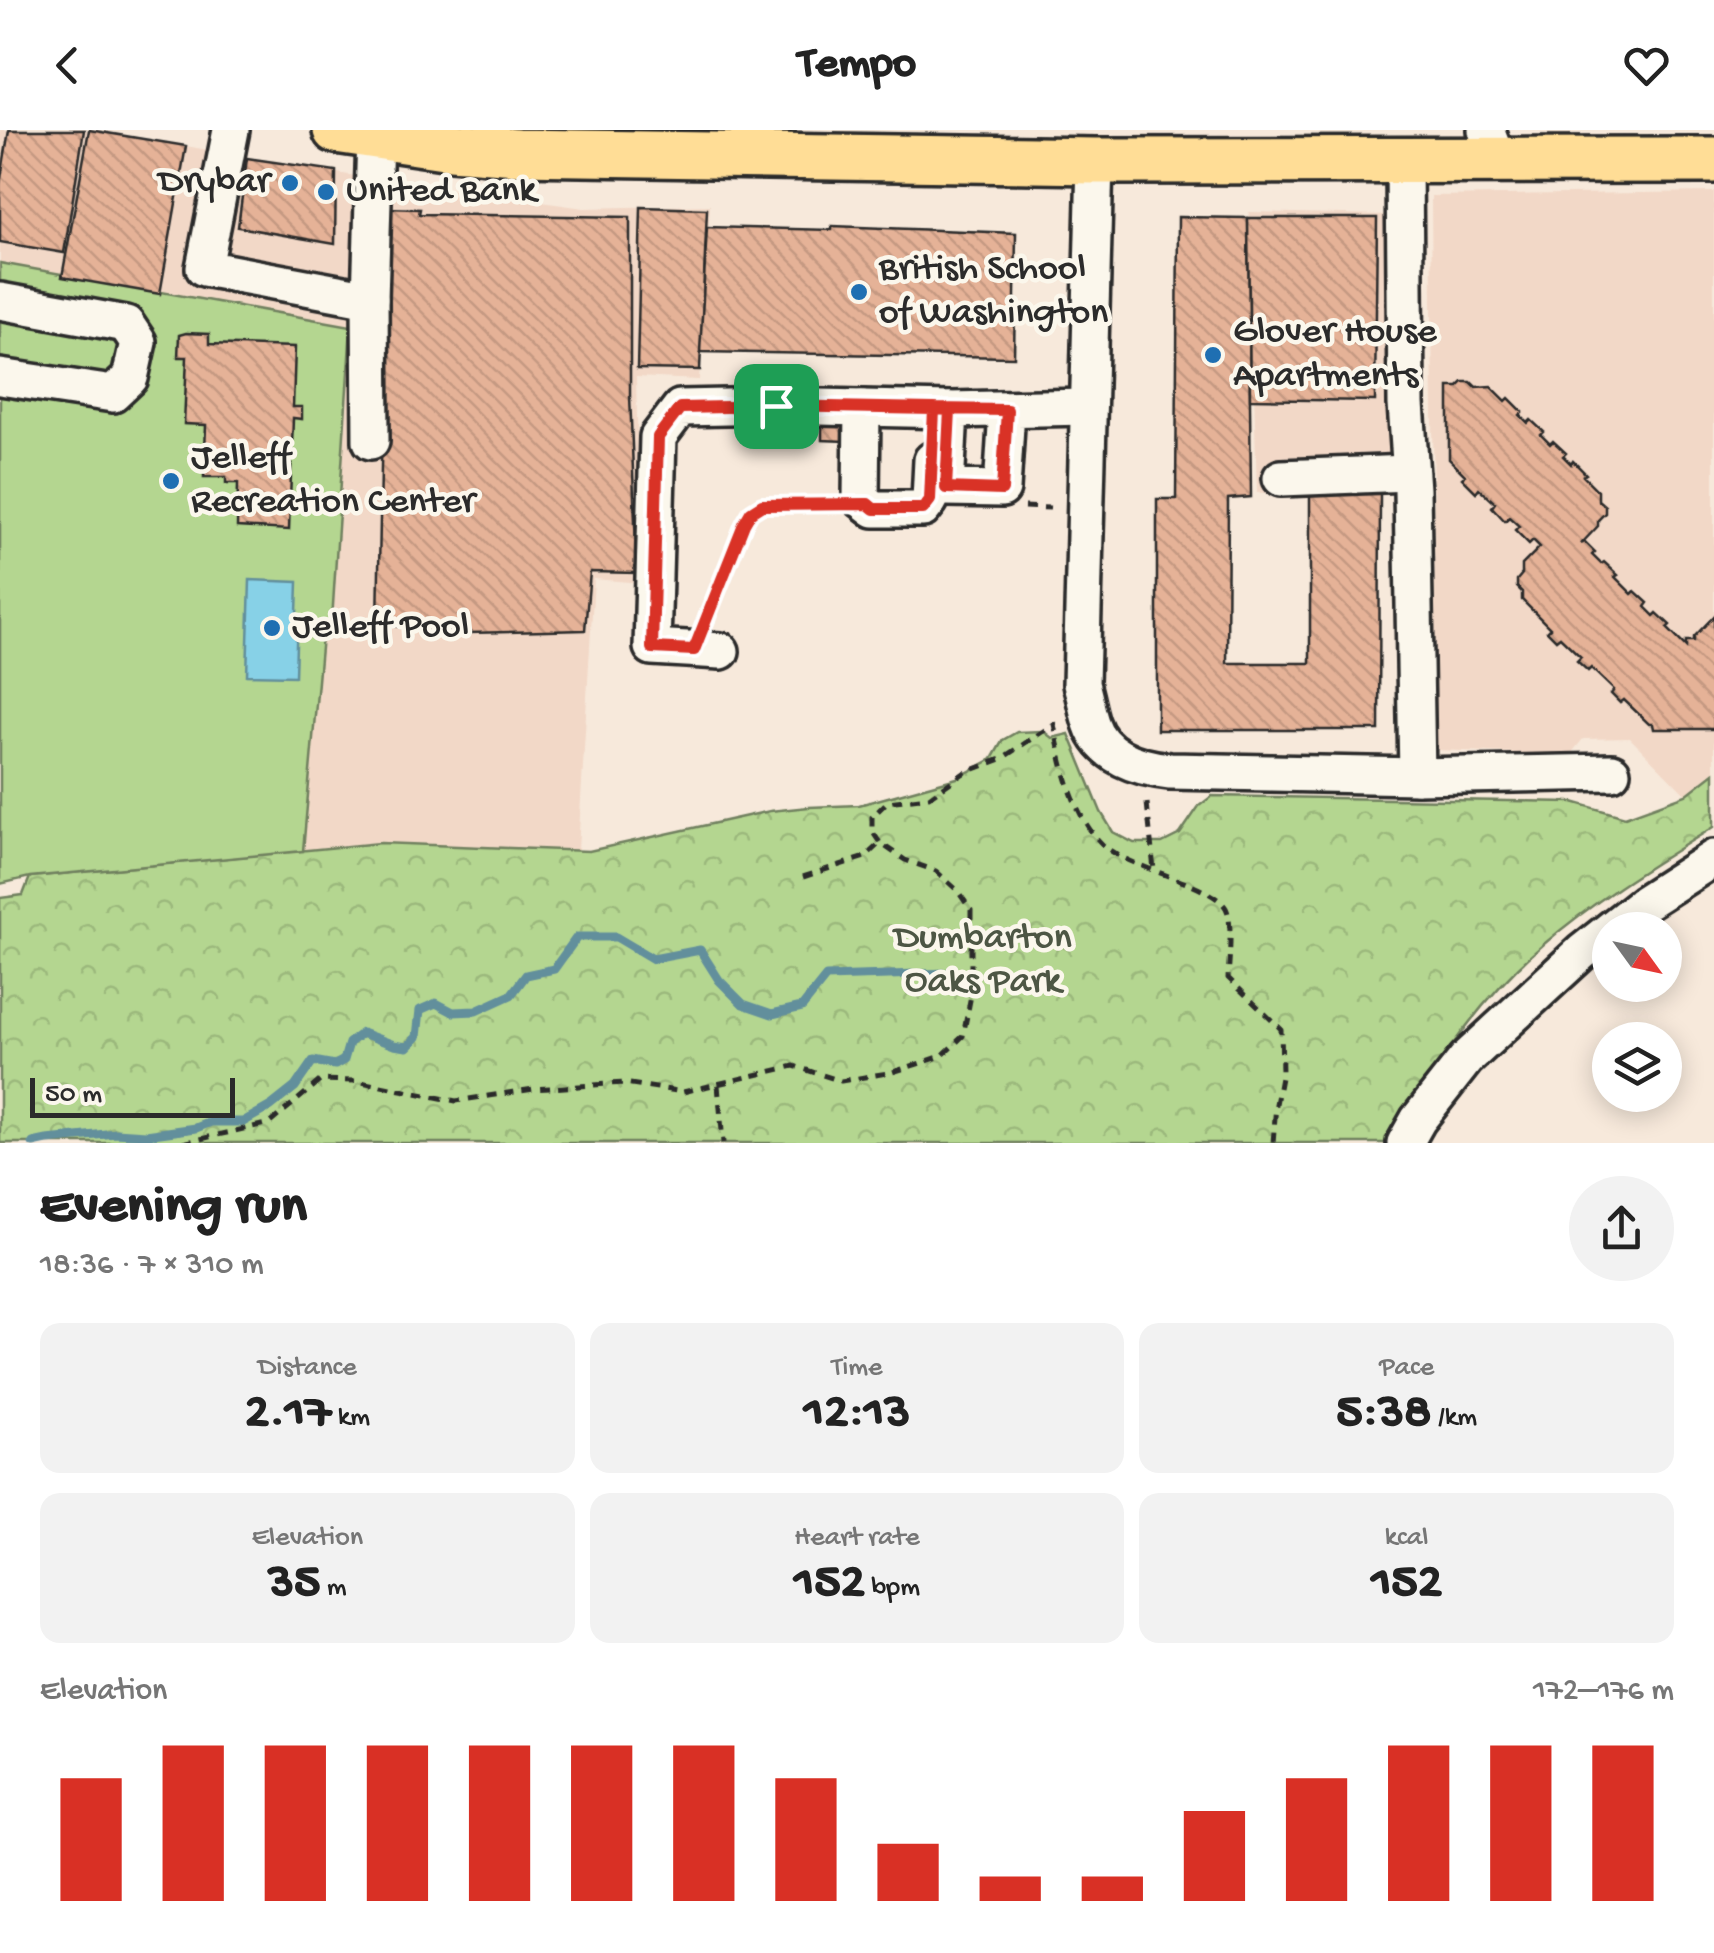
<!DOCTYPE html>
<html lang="en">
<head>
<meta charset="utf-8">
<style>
	body { margin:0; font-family:"Gochi Hand",sans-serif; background:#f2f2f2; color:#222; height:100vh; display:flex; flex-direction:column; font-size:38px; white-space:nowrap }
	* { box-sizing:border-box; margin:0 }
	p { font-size:32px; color:#767676 }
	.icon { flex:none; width:55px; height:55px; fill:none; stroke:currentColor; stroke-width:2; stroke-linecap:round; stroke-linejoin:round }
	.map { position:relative; height:1013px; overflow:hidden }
	.panel { display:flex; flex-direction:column; background:#fff; flex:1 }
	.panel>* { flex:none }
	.needle { width:65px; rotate:123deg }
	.fabs { position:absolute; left:1592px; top:782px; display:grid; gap:20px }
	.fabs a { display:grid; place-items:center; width:90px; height:90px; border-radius:50%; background:#fff; box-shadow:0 5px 25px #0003; font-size:50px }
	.scale { position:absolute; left:30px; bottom:25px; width:205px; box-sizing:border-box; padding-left:10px; border:5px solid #2b2b2b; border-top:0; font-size:28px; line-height:35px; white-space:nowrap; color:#2b2b2b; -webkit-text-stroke:8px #fbf7ec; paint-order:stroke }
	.pin { position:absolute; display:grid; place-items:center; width:85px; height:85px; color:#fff; margin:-42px; border-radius:20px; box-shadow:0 5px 15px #0006 }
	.round { display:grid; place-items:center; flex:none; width:105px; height:105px; border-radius:52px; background:#f2f2f2 }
	.headline { display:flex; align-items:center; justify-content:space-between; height:170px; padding:0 40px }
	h1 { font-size:55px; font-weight:800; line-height:75px }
	.figures { display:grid; grid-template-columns:repeat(3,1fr); gap:15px; height:170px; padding:10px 40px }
	.figures div { display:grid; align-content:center; border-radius:20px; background:#f2f2f2; text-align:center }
	.figures b { font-size:50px; font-weight:800 }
	.figures small { font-size:28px; font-weight:400 }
	.figures p { font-size:28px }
	.chart { height:280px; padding:20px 40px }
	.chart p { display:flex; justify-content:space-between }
	.chart svg { width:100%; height:180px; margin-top:10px; stroke:#d93025; stroke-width:6 }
	header { display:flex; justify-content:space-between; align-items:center; height:130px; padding:0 40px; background:#fff; font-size:45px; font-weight:800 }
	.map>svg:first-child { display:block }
</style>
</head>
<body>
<header><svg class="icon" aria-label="back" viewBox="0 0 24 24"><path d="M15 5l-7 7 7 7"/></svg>Tempo<svg class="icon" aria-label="heart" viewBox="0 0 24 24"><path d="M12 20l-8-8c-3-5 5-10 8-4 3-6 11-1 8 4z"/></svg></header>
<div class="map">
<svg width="1714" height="1013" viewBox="0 0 1714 1013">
	<defs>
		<pattern id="forest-crowns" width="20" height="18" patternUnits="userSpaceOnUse" patternTransform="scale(2.5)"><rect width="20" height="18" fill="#b4d690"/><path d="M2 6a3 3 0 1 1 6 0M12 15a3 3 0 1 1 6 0" fill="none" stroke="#9bb87c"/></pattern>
		<pattern id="building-back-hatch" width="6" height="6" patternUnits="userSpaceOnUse" patternTransform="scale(2.5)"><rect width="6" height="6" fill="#e5b297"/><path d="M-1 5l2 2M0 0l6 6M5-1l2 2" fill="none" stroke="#c59982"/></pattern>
	</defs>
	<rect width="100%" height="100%" fill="#f7e9db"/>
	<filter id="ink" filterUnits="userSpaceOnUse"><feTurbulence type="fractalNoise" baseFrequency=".01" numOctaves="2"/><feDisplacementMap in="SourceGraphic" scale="20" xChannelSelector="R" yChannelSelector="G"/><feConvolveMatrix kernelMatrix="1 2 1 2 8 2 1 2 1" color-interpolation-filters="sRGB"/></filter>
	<g filter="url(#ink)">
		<g fill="#f2d8c7">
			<path d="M0,0h96l253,45 235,33 126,-3 -11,175 -63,-3 5,206 -47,-4 -16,271 -198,-7 -77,8 19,-216 9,1 20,-310 -351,-63z"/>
			<path d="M1714,62v597l-19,15 -65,-66 -47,1 -13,16 -134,-5 -5,-554z"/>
			<path d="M1249,82l141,3 14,275 -147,3z"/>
		</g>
		<path fill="url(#forest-crowns)" stroke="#70805e" stroke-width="2.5" d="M1043,601l9,7 17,-4 32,78 12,20 21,11h28l18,-9 19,-28 13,-10 361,6 52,15 61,-22 28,-22v54c-58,36 -118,72 -170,117 -63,53 -114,128 -154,199h-1390v-245l23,-3 7,-18 350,-34 209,8 181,-40 39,-4 50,-2 98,-27 35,-19 11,-19 14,-8z"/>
		<path fill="#b4d690" stroke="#70805e" stroke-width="2.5" d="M0,133l351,63 -20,310h-9l-19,215 -273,26 -30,7z"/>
		<path fill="#87d1e7" stroke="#628f9c" stroke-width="2.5" d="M250,450l48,2 -3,94 -48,-1z"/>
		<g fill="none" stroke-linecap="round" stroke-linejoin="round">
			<path stroke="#628f9c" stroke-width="9" d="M33,1013l14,-3 69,-7 30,2 50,-7 15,-6h32l28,-16 24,-19 18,-26 22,4 9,-5 5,-17 13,-10 32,12 13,2 10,-10 3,-27 16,-7 17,9 23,-1 35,-16 15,-20 28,-6 23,-32h39l37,22 47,-9 19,30 24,24 29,10 30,-7 24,-30 125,-4"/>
		</g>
		<g fill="url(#building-back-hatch)" stroke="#2b2b2b" stroke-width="2.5">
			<path d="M9,0h75l-20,123 -64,-11v-58z"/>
			<path d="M89,0l97,16 -26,148 -98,-17z"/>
			<path d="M247,28l89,13 -1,73 -97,-17z"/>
			<path d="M641,77l66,2 -7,161 -63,-1z"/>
			<path d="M386,78l34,1 -1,5 211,3v178l7,178 -47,-1 -5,58 -117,3 -50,-3 -40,-7z"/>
			<path d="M1178,87l70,1 3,279 -23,2 -1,164h83v-171h70l-1,238h-222v-231h19z"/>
			<path d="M1248,88h129l-2,183 -125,-2z"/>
			<path d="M832,96l184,7 -2,124 -314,-5 7,-125 125,3z"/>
			<path d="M186,203l23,1v10l86,3 -2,60h9v12l-9,-1 -4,112 -52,-3 1,-44h-12v-6h-22l2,-52 -22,-1 3,-67h-9l1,-22z"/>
			<path d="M1463,252h8l5,5 15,-1 15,15 3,-3 14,14 -3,3 8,8 3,-3 13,12 -3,3 9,9 3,-3 13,12 -3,3 8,8 2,-3 13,13 -3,2 15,15v9l7,6v7l-7,7v6l-17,18 4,-2 10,10 -3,3 9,9 3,-2 14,13 -3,2 17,17 3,-3 13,12 -3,4 9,9 3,-3 13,12 -3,3 19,19v-6h8v-4l20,-21v113h-60l-1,-5h-4l-25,-24 -4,3 -9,-9 3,-4 -23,-22 -3,3 -11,-10 4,-4 -21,-20 -4,3 -9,-9 3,-3 -28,-28v-8l-5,-5v-7l5,-6v-9l18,-18 -7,-7 -4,4 -14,-14 4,-4 -10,-9 -4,4 -13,-14 3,-4 -16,-15 -3,4 -14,-14 3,-3 -16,-16v-72h9z"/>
			<path d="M822,286l24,1 -1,24 -23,-1z"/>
		</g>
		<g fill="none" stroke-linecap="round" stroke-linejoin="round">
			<g stroke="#2b2b2b" stroke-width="42">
				<g id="minor">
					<path d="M231,0l-27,138 166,31"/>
					<path d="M1486,0l12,31"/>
					<path d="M1095,31l-14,523c4,13 6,27 10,39 11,34 48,45 79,48l247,5 195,-4"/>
					<path d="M1404,32l2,242 6,86 5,286"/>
					<path d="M0,171l126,23 12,18 -8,36 -17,16 -113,-17"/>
					<path d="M862,278l-1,91 13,10h49l7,-9 2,-40"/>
					<path d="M1007,280l-5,79 -56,-1 4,-78 138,-3"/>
					<path d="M371,311l-1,-142 5,-163"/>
					<path d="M1281,348l128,-5"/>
					<path d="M721,521l-69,-4 6,-210 22,-29 96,-2 174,4"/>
					<path d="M1405,1013l13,-23 48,-61 116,-107 62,-49 70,-45"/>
				</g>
			</g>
			<g stroke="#2b2b2b" stroke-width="52">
				<path id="major" d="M336,0l115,17 66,5 578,9 619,-1"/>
			</g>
			<g stroke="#2b2b2b" stroke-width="5" stroke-dasharray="10 8" stroke-linecap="butt">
				<path d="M1025,377l25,1"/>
				<path d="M705,491l46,-108 11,-8 73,-1"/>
				<path d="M1147,673l7,67"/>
				<path d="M803,747l62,-20 15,-14"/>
				<path d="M718,955l5,58"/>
				<path d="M183,1013l87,-20 51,-43 35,1 100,20 78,-12 90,-6 59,9 111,-26 47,15 52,-9 49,-16 21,-20 8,-41v-85l-14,-20 -21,-19 -31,-11 -25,-17 -8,-12v-14l15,-15 42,-5 35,-24 37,-14 53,-35c8,41 18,91 49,121 24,23 110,39 123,63 7,13 3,54 2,70l53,51 1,43 -6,32 -3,39"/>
			</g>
			<use href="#minor" stroke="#fbf7ec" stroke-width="35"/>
			<use href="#major" stroke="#ffdd96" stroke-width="45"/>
		</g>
	</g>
	<g fill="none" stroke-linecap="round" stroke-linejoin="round" filter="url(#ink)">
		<g stroke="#fff" stroke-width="20">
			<path id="route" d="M776,276l-96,2 -22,29 -6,211 42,2 50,-126 7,-12 11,-7 106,-1 6,5h49l7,-9 4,-91 73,1 -5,80 -56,-2 4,-78 -16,-1 -158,-3"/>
		</g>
		<use href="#route" stroke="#d93025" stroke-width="12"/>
	</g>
	<g fill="#1f6fb2" stroke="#fbf7ec" stroke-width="4">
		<circle cx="290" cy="53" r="10"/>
		<circle cx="326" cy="62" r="10"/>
		<circle cx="859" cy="162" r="10"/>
		<circle cx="1213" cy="225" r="10"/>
		<circle cx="171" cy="351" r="10"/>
		<circle cx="272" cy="498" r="10"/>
	</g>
	<g text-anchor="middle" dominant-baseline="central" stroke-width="9" stroke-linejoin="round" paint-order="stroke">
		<g font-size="38" fill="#2b2b2b" stroke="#fbf7ec" text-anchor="start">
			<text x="270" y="53" text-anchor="end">Drybar</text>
			<text x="346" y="62">United Bank</text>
			<text x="879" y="140">British School<tspan x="879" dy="44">of Washington</tspan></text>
			<text x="1233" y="203">Glover House<tspan x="1233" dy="44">Apartments</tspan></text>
			<text x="191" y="329">Jelleff<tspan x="191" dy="44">Recreation Center</tspan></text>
			<text x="292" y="498">Jelleff Pool</text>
		</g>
		<g font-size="38" fill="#4d5644" stroke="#fbf7ec">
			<text x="983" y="809">Dumbarton<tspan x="983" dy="44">Oaks Park</tspan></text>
		</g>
	</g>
</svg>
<div class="fabs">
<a><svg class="needle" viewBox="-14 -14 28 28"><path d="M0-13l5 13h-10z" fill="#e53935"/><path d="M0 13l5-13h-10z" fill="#767676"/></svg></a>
<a><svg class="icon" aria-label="layers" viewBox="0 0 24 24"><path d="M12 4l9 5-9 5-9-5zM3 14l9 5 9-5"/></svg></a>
</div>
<div class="scale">50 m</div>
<div class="pin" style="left:776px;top:276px;background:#1e9e55"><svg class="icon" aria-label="arrive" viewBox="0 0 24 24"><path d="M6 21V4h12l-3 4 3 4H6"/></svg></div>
</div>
<section class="panel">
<div class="headline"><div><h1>Evening run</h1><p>18:36 · 7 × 310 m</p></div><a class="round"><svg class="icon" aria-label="share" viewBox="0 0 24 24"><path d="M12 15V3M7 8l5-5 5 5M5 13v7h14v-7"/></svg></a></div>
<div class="figures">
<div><p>Distance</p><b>2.17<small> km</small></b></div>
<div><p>Time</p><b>12:13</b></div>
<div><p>Pace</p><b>5:38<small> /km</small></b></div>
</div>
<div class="figures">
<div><p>Elevation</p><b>35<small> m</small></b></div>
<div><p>Heart rate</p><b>152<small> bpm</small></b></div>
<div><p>kcal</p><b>152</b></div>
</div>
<div class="chart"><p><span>Elevation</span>172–176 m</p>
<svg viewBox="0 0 160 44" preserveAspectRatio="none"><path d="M5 44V14M15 44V6M25 44V6M35 44V6M45 44V6M55 44V6M65 44V6M75 44V14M85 44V30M95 44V38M105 44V38M115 44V22M125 44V14M135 44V6M145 44V6M155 44V6"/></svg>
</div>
</section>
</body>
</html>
